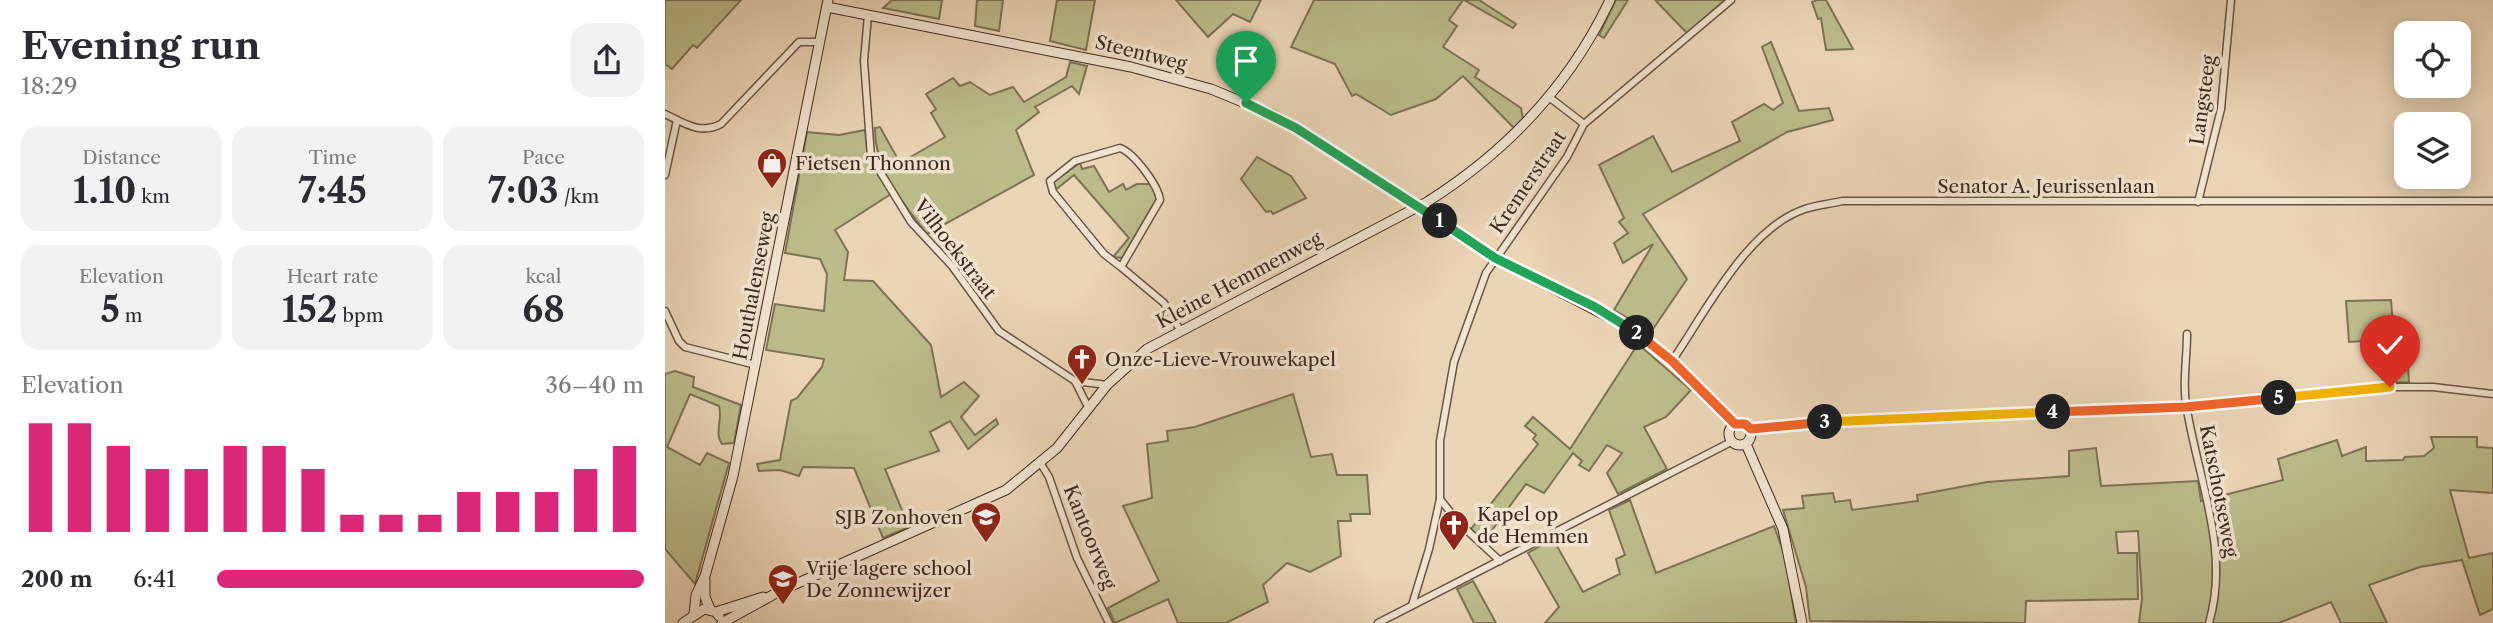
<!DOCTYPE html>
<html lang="en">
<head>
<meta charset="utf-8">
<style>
	body { margin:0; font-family:"Libre Caslon Text",serif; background:#f2f2f3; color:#2b2b33; height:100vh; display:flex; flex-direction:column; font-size:26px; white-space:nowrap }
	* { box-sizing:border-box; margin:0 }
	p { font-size:23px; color:#7c7c81 }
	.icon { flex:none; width:38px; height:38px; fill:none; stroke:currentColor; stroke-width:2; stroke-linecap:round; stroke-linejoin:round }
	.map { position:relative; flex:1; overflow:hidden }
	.details { display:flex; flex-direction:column; background:#fff; width:665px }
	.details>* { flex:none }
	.fabs { position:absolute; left:1729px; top:21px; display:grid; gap:14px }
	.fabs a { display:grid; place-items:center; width:77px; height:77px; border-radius:14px; background:#fff; box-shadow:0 4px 18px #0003; font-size:35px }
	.pin { position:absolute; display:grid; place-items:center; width:60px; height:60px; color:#fff; margin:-72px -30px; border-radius:50% 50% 50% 0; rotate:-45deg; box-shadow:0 0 7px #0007 }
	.pin .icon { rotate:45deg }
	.km { position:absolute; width:35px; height:35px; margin:-18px; border-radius:50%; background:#222; color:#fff; font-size:19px; line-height:35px; text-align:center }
	.round { display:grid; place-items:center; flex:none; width:74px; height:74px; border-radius:21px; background:#f2f2f3 }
	.summary { display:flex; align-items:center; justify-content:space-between; height:119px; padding:0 21px }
	h1 { font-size:38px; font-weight:700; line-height:52px }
	.metrics { display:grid; grid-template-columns:repeat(3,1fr); gap:10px; height:119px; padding:7px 21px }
	.metrics div { display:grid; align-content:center; border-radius:18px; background:#f2f2f3; text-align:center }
	.metrics b { font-size:35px; font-weight:700 }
	.metrics small { font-size:19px; font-weight:400 }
	.metrics p { font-size:19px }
	.chart { height:196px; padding:14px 21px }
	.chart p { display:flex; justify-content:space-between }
	.chart svg { width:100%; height:126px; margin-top:7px; stroke:#db2777; stroke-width:6 }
	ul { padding:0 21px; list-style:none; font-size:23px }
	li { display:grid; grid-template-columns:112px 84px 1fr; align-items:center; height:52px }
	li i { height:18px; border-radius:9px; background:#db2777 }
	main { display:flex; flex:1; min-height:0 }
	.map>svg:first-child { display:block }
</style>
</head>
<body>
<main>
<section class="details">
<div class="summary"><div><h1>Evening run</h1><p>18:29</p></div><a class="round"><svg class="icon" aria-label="share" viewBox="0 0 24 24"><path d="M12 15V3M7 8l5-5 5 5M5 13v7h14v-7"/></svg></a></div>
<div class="metrics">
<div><p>Distance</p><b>1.10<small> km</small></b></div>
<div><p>Time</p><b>7:45</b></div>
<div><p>Pace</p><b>7:03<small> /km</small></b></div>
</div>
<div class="metrics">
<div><p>Elevation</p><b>5<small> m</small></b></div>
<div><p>Heart rate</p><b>152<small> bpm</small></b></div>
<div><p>kcal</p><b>68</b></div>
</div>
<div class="chart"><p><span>Elevation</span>36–40 m</p>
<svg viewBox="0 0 160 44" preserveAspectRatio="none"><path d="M5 44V6M15 44V6M25 44V14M35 44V22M45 44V22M55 44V14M65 44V14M75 44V22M85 44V38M95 44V38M105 44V38M115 44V30M125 44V30M135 44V30M145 44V22M155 44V14"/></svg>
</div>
<ul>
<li><b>200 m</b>6:41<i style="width:100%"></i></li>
</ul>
</section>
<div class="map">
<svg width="1828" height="623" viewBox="0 0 1828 623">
	<rect width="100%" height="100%" fill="#ebd5b7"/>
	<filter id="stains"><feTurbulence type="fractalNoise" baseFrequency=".00286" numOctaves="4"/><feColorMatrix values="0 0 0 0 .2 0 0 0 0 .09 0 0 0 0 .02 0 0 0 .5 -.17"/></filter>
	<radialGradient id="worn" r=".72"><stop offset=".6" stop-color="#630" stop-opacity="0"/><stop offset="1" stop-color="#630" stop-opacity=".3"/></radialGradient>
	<g fill="#bcbc8b" stroke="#7e7256" stroke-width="2">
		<path d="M0,0h76l-44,48 -4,-3 -21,24 -7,-5z"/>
		<path d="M227,0h50l-3,19 -56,-11z"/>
		<path d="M312,0h26l-4,31 -24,-5z"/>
		<path d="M392,0h38l-9,50 -36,-9z"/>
		<path d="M511,0h85l-11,22 -17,-8 -25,23z"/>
		<path d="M649,0h149l-14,20 8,6 -14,21 36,23 -4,7 46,31 2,11 -9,9 -51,-52 -27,23 -45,16 -35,-21 -4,2 -17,-32 -44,-17z"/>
		<path d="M799,0h15l37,24 -3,4z"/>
		<path d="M951,0h12l-24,38 -5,-3z"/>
		<path d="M990,0h70l-38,33z"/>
		<path d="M1152,0h9l27,49 -27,1 -5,-32 -3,1 -6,-17z"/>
		<path d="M1106,42l28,69 30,-3 4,12 -46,12 -144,82 44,65 -36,53 -37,-22 39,-66 -30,19 -9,-20 14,-10 -9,-11 5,-4 -25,-53 54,-29 19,36 68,-31 -8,-19 32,-18 9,6 10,-7 -21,-56z"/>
		<path d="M405,62l17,4 -8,28 -7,-8 -37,21 4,5 -23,18 18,45 -107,59c-24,-31 -53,-64 -52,-106l5,-1 20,36 45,-26 -14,-24 5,-4 -10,-15 27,-16 7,8 10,-4 20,13 23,-8 11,15 42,-25z"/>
		<path d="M200,130l3,28 23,36 -56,36 13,22 -4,28 29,1 58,64 10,52 23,-15 15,14 -18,21 14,18 21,-16 2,5 -30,25 -18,-28 -20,11 9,19 -54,18 24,58 -26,11 -29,-70 -51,-1 -4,9 -19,-6 -21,1 -2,-7 23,-4 11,-59 6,-3 25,-31 2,-8 -58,-9 9,-46 49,7 3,-37 -7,-15 -35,-6 22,-121 32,3z"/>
		<path d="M592,157l34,19 15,22 -33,16 -2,-3 -5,1 -25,-33z"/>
		<path d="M415,163l2,6 12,-3 15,26 14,-8 3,6 11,-6h13l6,9v7l-34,58 -9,-1 16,-19 -55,-63 -20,16 -1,-9z"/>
		<path d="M1726,300l3,36 12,-1 3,47 -26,1 -4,-43 -30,2 -3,-41z"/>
		<path d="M973,344l53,46 -25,27 -22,10 23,42 -49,25 -11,-21 15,-20 -15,-8 -18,26 -10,-6 3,-4 -9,-8 -29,40 -18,-9 -42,57 -13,-12 67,-85 -5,-5 3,-4 -11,-9 8,-9 37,32z"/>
		<path d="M10,371l19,6 -1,10 48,18 -7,38 -12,1c-8,-10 1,-26 -3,-38l-29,-12 -23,53 33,18 7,-12 22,10 -34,121 -30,-35v-175z"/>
		<path d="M628,394l18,63 21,-3 5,21h30l3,39h-20l1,7h-13l3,35 -31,16 -23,-9 -24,22 5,17 -42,21h-48l-10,-24 -53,24 -7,-15 51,-27 -36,-75 29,-8 -5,-54 21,-3 -1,-10 28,-4z"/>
		<path d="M1766,437h46v10l16,1v45l-43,-3 19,68 24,-5v56l-13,6 -18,-55 -42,7 -51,18 18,38h-46l-10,-21 -52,21h-140l3,-25 -4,-67 -22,1 2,21h19l1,46 -112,2 -1,22 -215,-2 -4,-34 -23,-77 21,-2 -2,-12 31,-3 2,9 15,-2 2,10 66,-9 -1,-6 70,-13 82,-6v-25l27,-3 5,38 97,-5 3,20 82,-21 -5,-21 59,-19 5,16 24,-9v14l37,-1 2,-3 19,-1 10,-8z"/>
		<path d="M965,500l26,73 118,-47 11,30 11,67h-251l14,-16 -31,-54 25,-14 30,53 37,-18 -4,-15 9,-4 -16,-45z"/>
		<path d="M808,581l23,42h-22l-17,-34z"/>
	</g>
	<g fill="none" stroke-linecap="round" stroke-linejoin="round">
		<g stroke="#6b5446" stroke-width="9">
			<g id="street">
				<path d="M203,15l-4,46 7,96 40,65 41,44 47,65 76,50 14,28"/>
				<path d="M884,97l35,27"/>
				<path d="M0,114c19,9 35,21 56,10l78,-82h21"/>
				<path d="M0,175l12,-55"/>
				<path d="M1533,202l23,-93 10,-109"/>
				<path d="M456,267l-17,-13 -51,-62 -3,-11 25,-20 45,-13c14,5 38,37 40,52l-39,67 43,36 16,27"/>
				<path d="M0,311l14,30 6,6 71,18"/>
				<path d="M1522,334c0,24 -5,52 0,76 12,71 43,142 22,213"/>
				<path d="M1007,361c33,-48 75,-133 133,-152 12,-4 25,-5 37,-8h651"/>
				<path d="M410,381l32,4"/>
				<path d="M1085,429l33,-5 403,-17 204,-20h43l60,7"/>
				<path d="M376,464l8,13 28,81 32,65"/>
				<path d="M775,499l18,23 42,39"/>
				<path d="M747,605l17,-56 11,-50v-58l14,-79 32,-89 81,-116 17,-33 147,-124"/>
				<path d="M713,623l353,-181"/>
			</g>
		</g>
		<g stroke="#402920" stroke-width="11">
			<g id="secondary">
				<path d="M162,7l304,60 80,22 63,26 221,143 135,70 42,33 63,63"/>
				<circle cx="1075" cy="434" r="11"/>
				<path d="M1081,444l37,85 19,94"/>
				<path d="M40,580v17l5,12"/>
				<path d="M51,612l47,-15"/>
				<path d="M29,614l2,-19 9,-19 28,-100 95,-476"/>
				<path d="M18,623l21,-14 12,3 3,4"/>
				<path d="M57,623l56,-31 228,-102 51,-42 50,-63 40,-36 280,-147c79,-50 143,-117 183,-202"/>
			</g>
		</g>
		<use href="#street" stroke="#f2e4d0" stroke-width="6"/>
		<use href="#secondary" stroke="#f2e4d0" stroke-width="9"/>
	</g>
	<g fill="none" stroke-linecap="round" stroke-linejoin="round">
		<g stroke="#fff" stroke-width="14">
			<path id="split-1" d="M581,103l50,25 144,93"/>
		</g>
		<g stroke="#fff" stroke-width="14">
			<path id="split-2" d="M775,221l55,37 100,49 42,26"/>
		</g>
		<g stroke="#fff" stroke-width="14">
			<path id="split-3" d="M972,333l35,28 63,63h10l6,5 74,-7"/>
		</g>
		<g stroke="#fff" stroke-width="14">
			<path id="split-4" d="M1160,422l228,-10"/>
		</g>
		<g stroke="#fff" stroke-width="14">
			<path id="split-5" d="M1388,412l133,-5 93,-9"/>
		</g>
		<g stroke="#fff" stroke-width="14">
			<path id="split-6" d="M1614,398l111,-11"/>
		</g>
		<use href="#split-1" stroke="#22a559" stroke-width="9"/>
		<use href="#split-2" stroke="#22a559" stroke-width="9"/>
		<use href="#split-3" stroke="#f0652b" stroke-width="9"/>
		<use href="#split-4" stroke="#f5b400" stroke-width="9"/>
		<use href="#split-5" stroke="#f0652b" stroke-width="9"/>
		<use href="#split-6" stroke="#f5b400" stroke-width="9"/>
	</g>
	<defs>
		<g id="shop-pin" transform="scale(1.575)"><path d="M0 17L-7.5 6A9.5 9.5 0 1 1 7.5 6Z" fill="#8f2418" stroke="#f2e4d0"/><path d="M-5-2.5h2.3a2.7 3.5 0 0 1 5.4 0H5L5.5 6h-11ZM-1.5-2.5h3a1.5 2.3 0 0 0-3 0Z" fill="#fff"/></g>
		<g id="church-pin" transform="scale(1.575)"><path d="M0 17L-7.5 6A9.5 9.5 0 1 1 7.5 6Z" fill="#8f2418" stroke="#f2e4d0"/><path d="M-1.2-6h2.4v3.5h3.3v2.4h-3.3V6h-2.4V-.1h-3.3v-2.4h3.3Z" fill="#fff"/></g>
		<g id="school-pin" transform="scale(1.575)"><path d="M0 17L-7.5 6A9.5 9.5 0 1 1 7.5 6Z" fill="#8f2418" stroke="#f2e4d0"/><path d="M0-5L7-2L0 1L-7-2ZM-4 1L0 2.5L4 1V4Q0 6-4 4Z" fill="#fff"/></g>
	</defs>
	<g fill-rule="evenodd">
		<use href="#shop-pin" x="107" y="163"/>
		<use href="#church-pin" x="417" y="359"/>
		<use href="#school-pin" x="321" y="517"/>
		<use href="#church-pin" x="789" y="525"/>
		<use href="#school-pin" x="118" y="579"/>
	</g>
	<g text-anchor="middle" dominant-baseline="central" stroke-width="7" stroke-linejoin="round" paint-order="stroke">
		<g font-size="19" fill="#402920" stroke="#f2e4d0">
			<text transform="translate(476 53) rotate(14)">Steentweg</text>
			<text transform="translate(1538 100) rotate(-82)">Langsteeg</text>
			<text transform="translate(863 182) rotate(-56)">Kremerstraat</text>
			<text x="1381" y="186">Senator A. Jeurissenlaan</text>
			<text transform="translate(290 249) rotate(52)">Vilhoekstraat</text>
			<text transform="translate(574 280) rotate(-28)">Kleine Hemmenweg</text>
			<text transform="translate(89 286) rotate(-79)">Houthalenseweg</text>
			<text transform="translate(1554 491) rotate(79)">Katschotseweg</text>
			<text transform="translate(425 537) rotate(68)">Kantoorweg</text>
		</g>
		<g font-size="19" fill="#402920" stroke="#f2e4d0" text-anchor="start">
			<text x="130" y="163">Fietsen Thonnon</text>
			<text x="440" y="359">Onze-Lieve-Vrouwekapel</text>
			<text x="812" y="514">Kapel op<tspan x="812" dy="22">de Hemmen</tspan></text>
			<text x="298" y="517" text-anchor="end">SJB Zonhoven</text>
			<text x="141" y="568">Vrije lagere school<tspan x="141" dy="22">De Zonnewijzer</tspan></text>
		</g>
	</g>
	<rect width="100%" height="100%" filter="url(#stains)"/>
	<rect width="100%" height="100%" fill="url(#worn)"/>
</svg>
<div class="fabs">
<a><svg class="icon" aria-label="locate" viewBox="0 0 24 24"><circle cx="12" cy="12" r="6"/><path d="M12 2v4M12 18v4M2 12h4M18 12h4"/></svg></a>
<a><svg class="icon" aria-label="layers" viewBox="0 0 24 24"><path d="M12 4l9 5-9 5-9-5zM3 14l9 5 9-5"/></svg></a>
</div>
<div class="pin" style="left:581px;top:103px;background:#1e9e55"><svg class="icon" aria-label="arrive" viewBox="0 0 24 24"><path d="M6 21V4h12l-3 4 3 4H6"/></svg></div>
<div class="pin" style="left:1725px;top:387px;background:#d93025"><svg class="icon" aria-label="check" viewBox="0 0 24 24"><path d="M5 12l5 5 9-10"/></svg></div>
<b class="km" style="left:775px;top:221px">1</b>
<b class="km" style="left:972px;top:333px">2</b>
<b class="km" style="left:1160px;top:422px">3</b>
<b class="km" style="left:1388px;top:412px">4</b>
<b class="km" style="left:1614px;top:398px">5</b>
</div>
</main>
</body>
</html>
